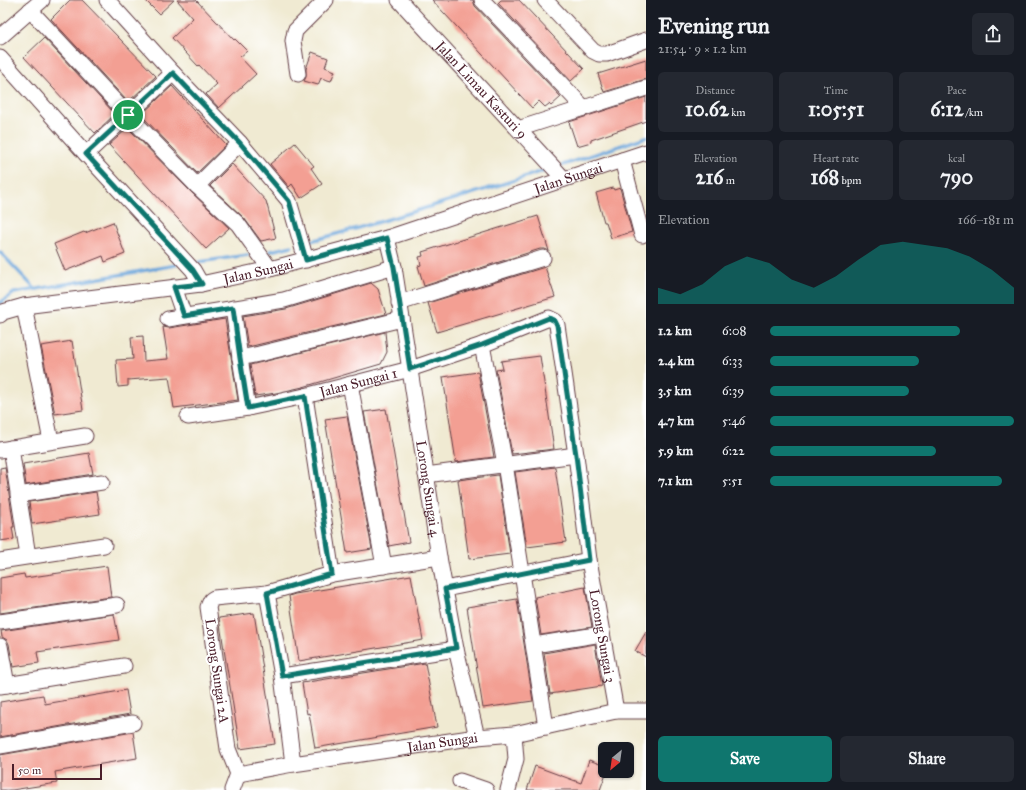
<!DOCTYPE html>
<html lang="en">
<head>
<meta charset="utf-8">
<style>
	body { margin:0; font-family:"IM FELL Great Primer",serif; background:#242831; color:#f1f3f6; height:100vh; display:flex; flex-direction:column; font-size:15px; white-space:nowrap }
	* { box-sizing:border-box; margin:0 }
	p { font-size:13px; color:#9ea1a6 }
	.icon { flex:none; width:22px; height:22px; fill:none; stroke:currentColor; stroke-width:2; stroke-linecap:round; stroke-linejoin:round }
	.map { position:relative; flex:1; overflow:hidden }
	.details { display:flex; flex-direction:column; background:#171b24; width:380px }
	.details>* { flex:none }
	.needle { width:26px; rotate:209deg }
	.tools { position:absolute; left:598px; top:742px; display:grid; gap:8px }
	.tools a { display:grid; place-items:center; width:36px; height:36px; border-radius:6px; background:#171b24; box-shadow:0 1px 3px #0004; font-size:20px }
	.scale { position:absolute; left:12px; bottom:10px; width:90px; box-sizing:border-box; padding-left:4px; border:2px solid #4a1f2b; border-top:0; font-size:11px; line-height:14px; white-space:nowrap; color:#4a1f2b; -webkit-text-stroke:3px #fff; paint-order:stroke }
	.pin { position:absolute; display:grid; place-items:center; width:34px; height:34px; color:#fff; margin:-17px; border:2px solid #fff; border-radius:50%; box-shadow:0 1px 4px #0007 }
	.round { display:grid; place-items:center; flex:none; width:42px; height:42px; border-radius:6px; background:#242831 }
	.overview { display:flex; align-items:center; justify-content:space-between; height:68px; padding:0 12px }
	h1 { font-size:22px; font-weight:700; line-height:30px }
	.figures { display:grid; grid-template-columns:repeat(3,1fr); gap:6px; height:68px; padding:4px 12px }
	.figures div { display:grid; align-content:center; border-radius:6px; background:#242831; text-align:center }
	.figures b { font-size:20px; font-weight:700 }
	.figures small { font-size:11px; font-weight:400 }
	.figures p { font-size:11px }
	.chart { height:112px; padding:8px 12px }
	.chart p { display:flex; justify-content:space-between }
	.chart svg { width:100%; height:72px; margin-top:4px; fill:#0f766e; opacity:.7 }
	.action { display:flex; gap:8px; margin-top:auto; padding:8px 12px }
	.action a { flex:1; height:46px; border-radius:6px; background:#0f766e; color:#fff; font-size:16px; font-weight:700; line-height:46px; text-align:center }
	.action a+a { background:#242831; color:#f1f3f6 }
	ul { padding:0 12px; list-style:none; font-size:13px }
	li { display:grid; grid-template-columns:64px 48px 1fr; align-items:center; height:30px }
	li i { height:10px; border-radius:5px; background:#0f766e }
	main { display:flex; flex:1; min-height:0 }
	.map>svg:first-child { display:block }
</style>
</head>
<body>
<main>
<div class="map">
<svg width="646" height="790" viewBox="0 0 646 790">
	<rect width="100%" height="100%" fill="#fff"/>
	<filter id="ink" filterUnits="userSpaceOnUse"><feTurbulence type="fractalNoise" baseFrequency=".025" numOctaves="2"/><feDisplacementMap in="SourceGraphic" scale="8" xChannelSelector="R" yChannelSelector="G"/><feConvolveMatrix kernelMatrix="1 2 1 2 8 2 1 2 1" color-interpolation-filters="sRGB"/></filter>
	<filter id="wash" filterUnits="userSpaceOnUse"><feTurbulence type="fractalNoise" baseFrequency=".012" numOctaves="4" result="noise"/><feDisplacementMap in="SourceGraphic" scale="16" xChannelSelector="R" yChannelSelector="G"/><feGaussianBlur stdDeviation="0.9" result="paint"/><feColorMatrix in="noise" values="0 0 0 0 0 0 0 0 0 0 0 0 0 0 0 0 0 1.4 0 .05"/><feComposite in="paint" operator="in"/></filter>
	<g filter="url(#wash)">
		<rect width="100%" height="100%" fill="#f0ead2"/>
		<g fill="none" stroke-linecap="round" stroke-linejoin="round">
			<g stroke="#6aa5da" stroke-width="3.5">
				<path d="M563,165l83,-28"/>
				<path d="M311,241c78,-21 155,-45 232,-70"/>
				<path d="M270,251l22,-5"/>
				<path d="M0,252l36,38"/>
				<path d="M199,262l49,-7"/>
				<path d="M0,303l14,-10 162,-28"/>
			</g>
		</g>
		<g id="blocks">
			<g fill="#f39f93">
				<path d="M70,0h12l74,76 -28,26 -77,-83z"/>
				<path d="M145,0h29l-15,14z"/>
				<path d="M177,0h19l38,40 1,-1 12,12 -7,6 16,17 -37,34 -13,-14 11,-10 -18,-19 -1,1 -26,-28 21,-20z"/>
				<path d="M432,0h41l2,6 86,91 -10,9 -2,-2 -4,3 -6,-6 -7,7z"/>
				<path d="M501,0h18l65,69 -13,12 -73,-78z"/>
				<path d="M44,38l71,76 -20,19 -71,-76z"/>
				<path d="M312,52l16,6 -3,9 10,4 -4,10 -10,-3 -3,7 -14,-4 2,-4v-8z"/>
				<path d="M646,59v20l-42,13 -6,-18z"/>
				<path d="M172,86l54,59 -29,28 -56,-58z"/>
				<path d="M646,97v24l-55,19v2l-14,4 -8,-24z"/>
				<path d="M128,128l63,64 38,36 -23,21 -97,-104z"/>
				<path d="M295,143l19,23 -3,2 11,16 -21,14 -9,-14 -3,3 -19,-23z"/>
				<path d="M232,164l34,37 10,37 -15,3 -17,-23 -34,-32z"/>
				<path d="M613,188l1,2 6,-2 12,44 -21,6 -5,-16h-2l-8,-29z"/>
				<path d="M538,216l11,35 -4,-2h-5l-116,37 -6,-20 3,-1 -2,-8 4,-1 -1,-4z"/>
				<path d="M113,222l12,32 -20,8 -2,-6 -38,15 -11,-27 30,-12 1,1z"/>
				<path d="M545,267l10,30 -118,35 -9,-29z"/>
				<path d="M371,283l7,6 8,25 -138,33 -5,-31 43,-7z"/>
				<path d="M225,319l13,81 -64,8 -5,-31 -41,3v6l-10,1 -2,-27 17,-1 -2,-22 12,-1 1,25 24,-2 -5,-32 6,1z"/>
				<path d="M385,332l2,20 -6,12 -78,23 -27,6 -21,3 -5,-31z"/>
				<path d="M72,341l11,69 -28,4 -14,-68z"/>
				<path d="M540,356l14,93 -42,5 -16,-84 7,-1 -2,-8z"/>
				<path d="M478,372l16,85 -38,5 -13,-85z"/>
				<path d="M386,409l23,133 -20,4 -25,-134z"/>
				<path d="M347,416l25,133 -25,4 -22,-134z"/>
				<path d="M89,453l4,21 -67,11 -3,-21z"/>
				<path d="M5,467l9,60h-2l2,12 -14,2v-73z"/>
				<path d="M555,467l11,75 -39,5 -12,-75z"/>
				<path d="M498,475l12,79 -41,5 -11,-79z"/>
				<path d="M96,492l4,22 -68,10 -3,-22z"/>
				<path d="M107,566l4,31 -111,16v-35l24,-4 1,4z"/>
				<path d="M411,575l12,65 -124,21 -10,-65 6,-2z"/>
				<path d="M585,587l7,40 -51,8 -6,-38z"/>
				<path d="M517,599l16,102 -50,7 -16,-101z"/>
				<path d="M254,613l21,131 -35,5 -21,-131z"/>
				<path d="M114,614l5,26 -82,12 2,11 -26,4 -4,-23 -2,-4 -5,-3 -1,-6z"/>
				<path d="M646,632v25l-11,-6z"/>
				<path d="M595,644l7,42 -52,8 -6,-41z"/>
				<path d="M425,663l12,64 -122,21 -6,-35 -2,1 -5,-31z"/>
				<path d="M126,690l4,24 -130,23v-35l43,-7 2,9z"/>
				<path d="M133,732l4,26 -82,14 2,11 -45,7h-12v-35z"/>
				<path d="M589,760l16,6v10l-5,14h-73l8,-24 46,17z"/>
			</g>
		</g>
	</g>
	<g filter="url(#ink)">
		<use href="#blocks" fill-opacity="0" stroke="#633d44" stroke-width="1"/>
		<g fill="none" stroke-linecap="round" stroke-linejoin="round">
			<g stroke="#633d44" stroke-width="17">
				<g id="minor">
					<path d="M107,0l66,73 67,70 49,58 17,59"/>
					<path id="s1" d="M399,0l165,179"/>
					<path d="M482,0l102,108"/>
					<path d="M545,0l48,51 6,3h8l39,-14"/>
					<path d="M30,10l98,105 69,71 41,38 32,45"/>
					<path d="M0,37l42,-37"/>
					<path d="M0,58l86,96 107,116 8,14"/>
					<path d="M298,74l-5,-33 2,-10 31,-31"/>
					<path d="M518,129l128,-41"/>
					<path d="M86,154l87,-81"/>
					<path d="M622,160l20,75"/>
					<path d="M197,186l43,-43"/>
					<path id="s2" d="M387,238l7,29 45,290 17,92 21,88"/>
					<path d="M174,287l10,29"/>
					<path d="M399,303l144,-45"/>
					<path d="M24,306l27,135"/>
					<path d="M233,308l7,50 8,50"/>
					<path id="s3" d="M0,315l3,-3 21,-6 177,-22 69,-15 117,-31 259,-86"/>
					<path d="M168,319l116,-19 110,-33"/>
					<path d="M482,345l23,119 41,263"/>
					<path d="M240,358l19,-4 143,-35"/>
					<path d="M350,384l34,182"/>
					<path d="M305,396l27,178"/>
					<path id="s4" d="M188,417l60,-9 57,-12 105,-27 72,-24 67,-27 6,3 2,4 19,130 13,105 27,151"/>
					<path d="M11,448l17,108"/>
					<path d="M0,450l85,-14"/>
					<path d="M426,475l150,-20"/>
					<path d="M18,495l84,-13"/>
					<path d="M0,561l104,-16"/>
					<path d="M445,589l144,-29"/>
					<path d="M267,593l15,83 11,88"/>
					<path d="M0,622l117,-17"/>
					<path d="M534,645l68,-11"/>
					<path d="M0,646l7,39"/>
					<path d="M282,676l174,-27"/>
					<path d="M0,686l124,-20"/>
					<path d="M0,746l133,-23"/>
					<path id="s5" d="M238,774l55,-10 184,-27 37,-3 102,-23h30"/>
					<path d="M238,774l-10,-25 -20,-142 3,-7 3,-2 53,-5 65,-19 107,-17"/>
					<path d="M460,781l26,9"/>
					<path d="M232,790l6,-16"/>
					<path d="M508,790l8,-31 -2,-25"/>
				</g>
			</g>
			<use href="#minor" stroke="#fff" stroke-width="15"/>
		</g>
	</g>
	<g fill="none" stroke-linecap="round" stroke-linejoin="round" filter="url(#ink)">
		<g stroke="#fff" stroke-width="8">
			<path id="route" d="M173,73l67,70 49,58 17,59 81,-22 7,29 16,102 72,-24 67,-27 6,3 2,4 19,130 13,105 -144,29 11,59 -174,28 -15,-83 65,-19 -27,-178 -57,12 -8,-50 -7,-50 -49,8 -10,-29 28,-3 -9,-14 -107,-116z"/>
		</g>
		<use href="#route" stroke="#0f766e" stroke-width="5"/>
	</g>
	<g text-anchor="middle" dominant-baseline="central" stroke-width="4" stroke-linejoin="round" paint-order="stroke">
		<g font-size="14" fill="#4a1f2b" stroke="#fff">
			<text stroke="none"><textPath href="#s1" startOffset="122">Jalan Limau Kasturi 9</textPath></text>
			<text stroke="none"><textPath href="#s3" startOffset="587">Jalan Sungai</textPath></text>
			<text stroke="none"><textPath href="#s3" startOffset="263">Jalan Sungai</textPath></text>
			<text stroke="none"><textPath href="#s4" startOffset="174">Jalan Sungai 1</textPath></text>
			<text stroke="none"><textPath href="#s2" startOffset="254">Lorong Sungai 4</textPath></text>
			<text stroke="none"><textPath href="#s4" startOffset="701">Lorong Sungai 3</textPath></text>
			<text transform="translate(217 671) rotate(82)">Lorong Sungai 2A</text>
			<text stroke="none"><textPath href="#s5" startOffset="207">Jalan Sungai</textPath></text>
		</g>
	</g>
</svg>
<div class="tools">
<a><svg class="needle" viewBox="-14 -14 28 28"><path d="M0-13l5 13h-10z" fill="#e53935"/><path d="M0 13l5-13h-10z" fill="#9ea1a6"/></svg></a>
</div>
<div class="scale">50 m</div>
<div class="pin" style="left:128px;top:115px;background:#1e9e55"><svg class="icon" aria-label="arrive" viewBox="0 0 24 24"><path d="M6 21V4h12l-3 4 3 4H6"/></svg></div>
</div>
<section class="details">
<div class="overview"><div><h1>Evening run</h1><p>21:54 · 9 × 1.2 km</p></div><a class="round"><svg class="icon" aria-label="share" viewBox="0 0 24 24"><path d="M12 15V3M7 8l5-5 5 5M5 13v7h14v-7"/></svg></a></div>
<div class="figures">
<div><p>Distance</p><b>10.62<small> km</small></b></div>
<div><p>Time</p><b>1:05:51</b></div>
<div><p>Pace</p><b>6:12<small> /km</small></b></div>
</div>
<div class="figures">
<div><p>Elevation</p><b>216<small> m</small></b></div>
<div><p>Heart rate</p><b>168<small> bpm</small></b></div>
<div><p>kcal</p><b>790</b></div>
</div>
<div class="chart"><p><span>Elevation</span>166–181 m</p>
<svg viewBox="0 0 160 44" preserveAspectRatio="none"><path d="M0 44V34L10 38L20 32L30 21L40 15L50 19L60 29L70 34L80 27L90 17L100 8L110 6L120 8L130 10L140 15L150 23L160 34V44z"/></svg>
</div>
<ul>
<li><b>1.2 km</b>6:08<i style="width:78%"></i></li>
<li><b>2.4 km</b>6:33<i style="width:61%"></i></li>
<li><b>3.5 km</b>6:39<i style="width:57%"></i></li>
<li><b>4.7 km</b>5:46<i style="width:100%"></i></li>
<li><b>5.9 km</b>6:22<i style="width:68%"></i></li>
<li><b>7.1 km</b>5:51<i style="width:95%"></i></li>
</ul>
<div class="action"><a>Save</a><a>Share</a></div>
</section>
</main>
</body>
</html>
